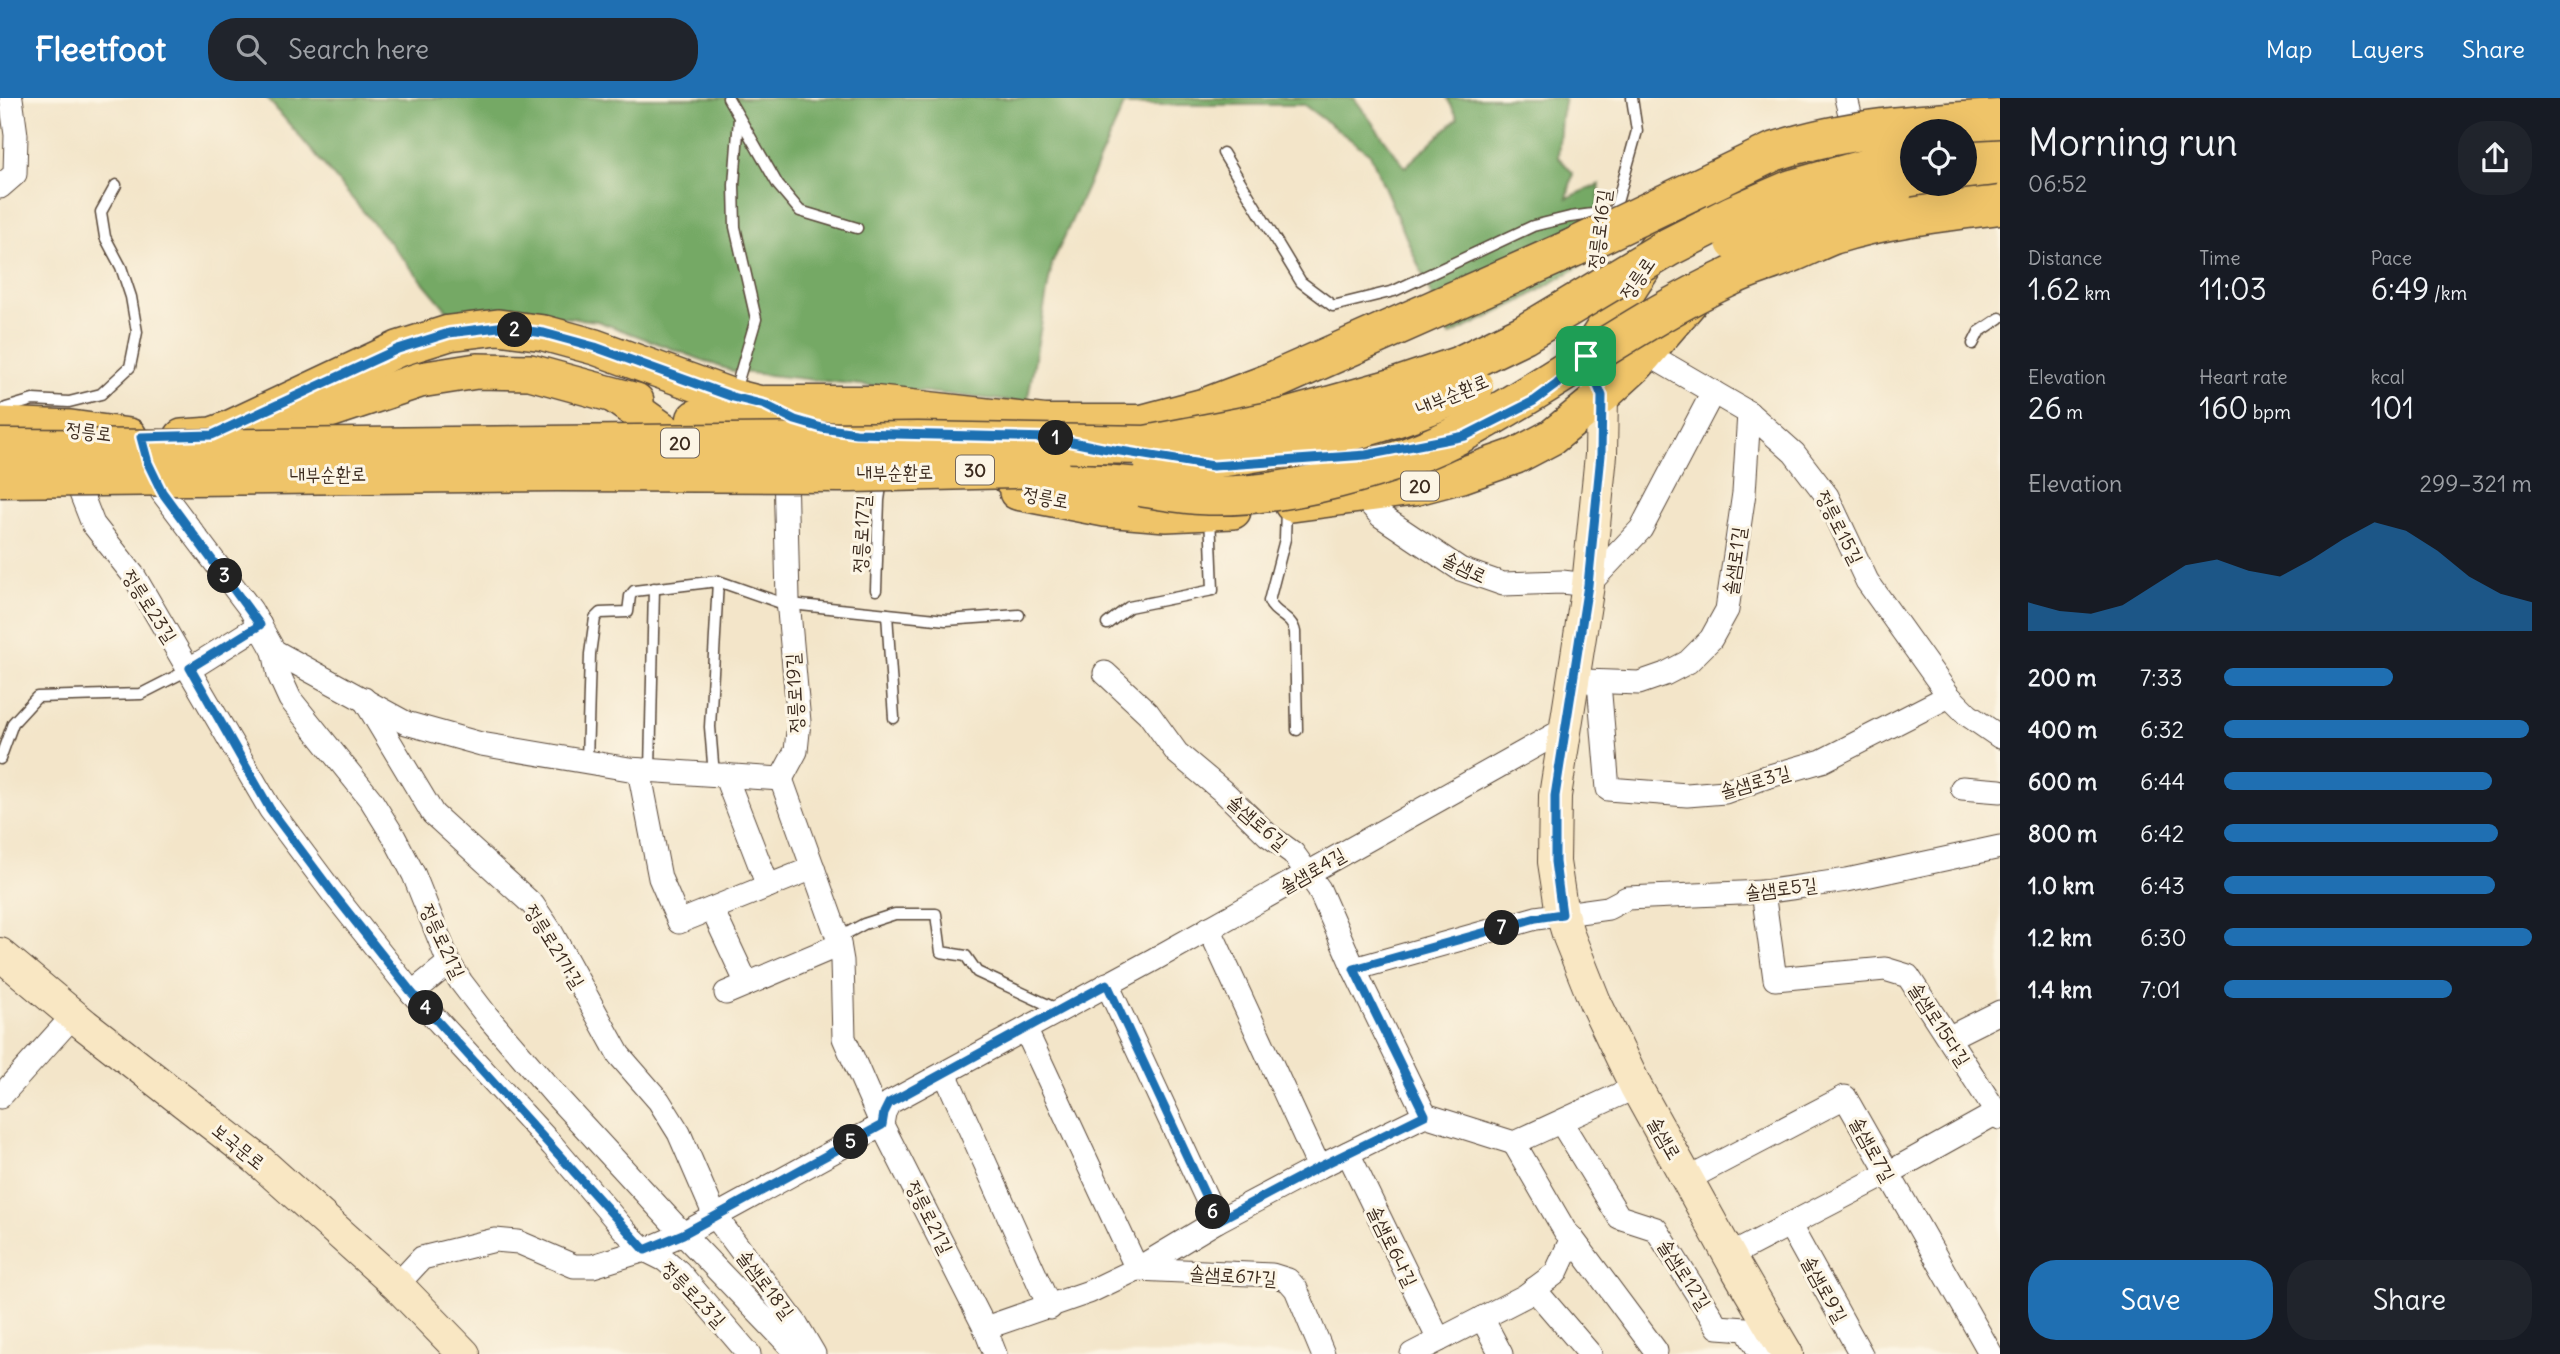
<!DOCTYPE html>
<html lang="en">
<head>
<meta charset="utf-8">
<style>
	body { margin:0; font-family:Delius,"Poor Story",sans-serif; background:#20242c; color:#f1f3f6; height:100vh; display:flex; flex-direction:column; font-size:26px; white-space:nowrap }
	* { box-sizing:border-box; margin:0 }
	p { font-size:23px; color:#9ea1a6 }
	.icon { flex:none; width:38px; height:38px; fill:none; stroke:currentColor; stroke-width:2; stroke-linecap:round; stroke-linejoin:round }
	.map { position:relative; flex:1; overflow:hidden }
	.side { display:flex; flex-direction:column; background:#171b24; width:560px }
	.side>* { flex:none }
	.fabs { position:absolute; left:1900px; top:21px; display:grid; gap:14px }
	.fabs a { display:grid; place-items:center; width:77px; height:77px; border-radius:50%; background:#171b24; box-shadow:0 7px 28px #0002; font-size:35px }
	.pin { position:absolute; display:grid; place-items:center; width:60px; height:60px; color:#fff; margin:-30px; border-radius:14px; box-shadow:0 4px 10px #0006 }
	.km { position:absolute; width:35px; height:35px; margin:-18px; border-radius:50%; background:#222; color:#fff; font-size:19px; line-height:35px; text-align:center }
	.round { display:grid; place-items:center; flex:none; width:74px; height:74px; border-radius:28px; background:#20242c }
	.head { display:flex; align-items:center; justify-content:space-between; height:119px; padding:0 28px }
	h1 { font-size:38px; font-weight:600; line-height:52px }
	.metrics { display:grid; grid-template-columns:repeat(3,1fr); gap:10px; height:119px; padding:7px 28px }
	.metrics div { display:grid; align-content:center }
	.metrics b { font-size:30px; font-weight:600 }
	.metrics small { font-size:19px; font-weight:400 }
	.metrics p { font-size:19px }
	.chart { height:196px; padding:14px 28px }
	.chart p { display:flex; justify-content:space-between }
	.chart svg { width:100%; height:126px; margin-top:7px; fill:#1f6fb2; opacity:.7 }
	.action { display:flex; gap:14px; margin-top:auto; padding:14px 28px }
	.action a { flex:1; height:80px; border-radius:28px; background:#1f6fb2; color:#fff; font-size:28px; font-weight:600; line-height:80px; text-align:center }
	.action a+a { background:#20242c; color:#f1f3f6 }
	ul { padding:0 28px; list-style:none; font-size:23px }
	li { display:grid; grid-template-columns:112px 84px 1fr; align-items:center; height:52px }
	li i { height:18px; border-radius:9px; background:#1f6fb2 }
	header { display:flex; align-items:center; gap:42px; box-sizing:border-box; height:98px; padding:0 35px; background:#1f6fb2; color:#fff }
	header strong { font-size:33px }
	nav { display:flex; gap:38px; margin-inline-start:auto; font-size:24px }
	.search { width:490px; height:63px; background:#20242c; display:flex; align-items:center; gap:18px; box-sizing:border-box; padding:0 24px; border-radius:28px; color:#9ea1a6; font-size:26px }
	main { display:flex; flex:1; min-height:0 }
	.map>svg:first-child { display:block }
</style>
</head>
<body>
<header>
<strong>Fleetfoot</strong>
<div class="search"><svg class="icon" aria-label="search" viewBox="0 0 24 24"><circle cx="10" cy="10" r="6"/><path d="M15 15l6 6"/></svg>Search here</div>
<nav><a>Map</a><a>Layers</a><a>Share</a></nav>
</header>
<main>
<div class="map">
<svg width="2000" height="1256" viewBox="0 0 2000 1256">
	<rect width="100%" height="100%" fill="#fcf5e5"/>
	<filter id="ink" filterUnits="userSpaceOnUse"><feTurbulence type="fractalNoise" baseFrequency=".0143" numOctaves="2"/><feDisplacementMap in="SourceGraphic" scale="14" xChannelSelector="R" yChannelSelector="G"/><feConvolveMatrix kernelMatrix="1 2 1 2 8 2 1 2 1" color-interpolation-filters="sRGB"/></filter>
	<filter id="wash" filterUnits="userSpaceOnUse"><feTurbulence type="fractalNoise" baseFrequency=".00686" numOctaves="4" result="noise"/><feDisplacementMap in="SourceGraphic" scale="28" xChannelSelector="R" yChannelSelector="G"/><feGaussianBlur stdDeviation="1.57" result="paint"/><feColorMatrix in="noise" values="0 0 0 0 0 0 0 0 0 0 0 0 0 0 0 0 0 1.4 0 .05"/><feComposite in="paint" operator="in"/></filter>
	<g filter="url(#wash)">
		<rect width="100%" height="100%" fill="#f3e5c9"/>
		<path fill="#74a965" stroke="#586a42" stroke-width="2" d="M267,0h1087l51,69 53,-49 -11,-20h118l-4,19 -3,40 15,16 -6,25 33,-14 -8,75 -73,43 -70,34 -79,-182 -66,-49h-180l-72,159 -25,139 -295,-32 -135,-50 -88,-10 -58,4z"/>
	</g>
	<g filter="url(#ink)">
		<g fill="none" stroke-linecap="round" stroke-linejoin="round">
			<g stroke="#574638" stroke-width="13">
				<g id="lane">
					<path d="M728,0l50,87 22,26 57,17"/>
					<path d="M1223,55l78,129 32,24 61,-15 139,-65 37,-9 45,-6"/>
					<path d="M1616,120v-12l21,-75 -5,-33"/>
					<path d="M1973,246l6,-12 21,-14"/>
					<path d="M735,293l21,-72 -21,-92 -1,-42 5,-67"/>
					<path d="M0,315l6,-5 27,-8 36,2 32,-8 29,-27 7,-35 -6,-35 -10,-30 -16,-30 -4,-25 15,-27"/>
					<path d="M1286,410l-1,31 -16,62c5,14 23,15 26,31l2,98"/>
					<path d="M876,492l3,-90 3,-20"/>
					<path d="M887,516l7,104"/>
					<path d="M1107,526l22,-17 84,-17 -3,-75"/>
					<path d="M0,661l13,-36 24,-26 104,-3 49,-25"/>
					<path d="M587,664l3,-108 5,-36 5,-5 28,-1 2,-16 4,-5 84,-10 63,22 165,17 73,-5"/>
					<path d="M650,672l4,-182"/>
					<path d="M714,677l-4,-48 8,-146"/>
					<path d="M838,840l26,-14 31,-10h41l5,38 25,4 11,16 82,38"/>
				</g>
			</g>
			<g stroke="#574638" stroke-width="25">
				<g id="street">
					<path d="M1846,0l11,45"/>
					<path d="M0,89l15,-13 1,-39 -5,-37"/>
					<path d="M1646,255l103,60 45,40 33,43 40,85 82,115 19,19 32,22"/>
					<path d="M71,370l22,56 41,52 136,233 62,83 80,101 141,153 73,86 19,18 20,10 14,12 70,82"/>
					<path d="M150,370l12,24 89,118 23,41 132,72 75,21 148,25 152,10"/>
					<path d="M1362,397l19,21 79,53 43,15 59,-2 26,3 53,-56 72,-137"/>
					<path d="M274,553l5,24 11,24 81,101 23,37 20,38 35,88 12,19 26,34 69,80 127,138 115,120"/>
					<path d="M190,571l70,-44"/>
					<path d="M1105,575l43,40 29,40 49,41 42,41 25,18 26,36 35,80 71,146"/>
					<path d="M1585,583l54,2 26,-9 23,-12 23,-23 16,-29 17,-117 5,-80"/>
					<path d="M1599,585l9,106 79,6 38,-3 38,-14 59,-17 127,-65"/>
					<path d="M364,601l69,115 100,91 17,25 69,125 40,46 20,32 36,83 82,109 17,29"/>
					<path d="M639,672l21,108 19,44 134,-54"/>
					<path d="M725,677l43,111"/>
					<path d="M781,681l57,159 4,23 2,77 38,87 103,203 10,26"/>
					<path d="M781,681l15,-28 3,-29 -11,-122 -3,-132"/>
					<path d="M1962,690l38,3"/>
					<path d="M1763,794l12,87 110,-10 23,7 92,142"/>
					<path d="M712,811l35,75"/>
					<path d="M1209,830l110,239"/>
					<path d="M1354,871l182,-51 72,-10 19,-10 136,-6 84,-12 153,-33"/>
					<path d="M1107,886l110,237"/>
					<path d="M412,895l37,-30"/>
					<path d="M726,895l113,-48"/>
					<path d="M1028,937l109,234 135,6 16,5 8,9 27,65"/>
					<path d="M1950,939l50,-25"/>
					<path d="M947,980l103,230"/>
					<path d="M0,999l74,-82"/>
					<path d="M1561,1024l58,95 37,12 62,98 28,2 15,25"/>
					<path d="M882,1027l2,-12 5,-10 264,-143 412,-231"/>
					<path d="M1514,1045l51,88 7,7 84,113"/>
					<path d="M1348,1055l91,187"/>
					<path d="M1688,1081l157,-82 146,257"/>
					<path d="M1789,1126l72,130"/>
					<path d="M1729,1158l158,-82 113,-63"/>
					<path d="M397,1187l25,-27 73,-18 23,2 56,24h19l52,-16 38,-16 199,-109"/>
					<path d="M1534,1191l56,65"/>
					<path d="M1482,1220l19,36"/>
					<path d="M985,1230l104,-36 48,-23 80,-48 102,-54 106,-52 89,28 122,-56"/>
					<path d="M1412,1256l113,-58 31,-23 16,-35"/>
				</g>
			</g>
			<g stroke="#574638" stroke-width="34">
				<g id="secondary">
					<path d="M1586,258l16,40 -1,59 -13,130 -33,211 -1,66 8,52 7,23 26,65 41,85 98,177 53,90"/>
					<path d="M0,856l85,71 172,134 140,126 67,69"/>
				</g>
			</g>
			<g stroke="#574638" stroke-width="38">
				<g id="primary">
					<path d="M1579,265l7,-7c16,-25 32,-50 49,-76 8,-11 15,-24 24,-35 43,-50 116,-76 178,-91"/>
					<path d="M615,298l65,46 12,7"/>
					<path d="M0,327l71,3 58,8"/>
					<path d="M265,337l53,-21 102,-34 57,-9 53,1 106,29"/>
					<path d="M182,339l30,-2 14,-5 172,-81 51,-16 49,-6 46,6 51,14 138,50 32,8 24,12"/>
					<path d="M1278,364l88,-7 26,-5"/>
					<path d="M1017,394l88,17 61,5 67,-3"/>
					<path d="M1292,406l121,-16 49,-13 54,-19 36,-19 50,-41 35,-32 53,-62"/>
				</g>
			</g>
			<g stroke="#574638" stroke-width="41">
				<g id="highway">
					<path d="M1965,49l35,-4"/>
					<path d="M1965,83l35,-3"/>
					<path d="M1893,93l49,-7"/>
					<path d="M765,307h110l170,19h97l64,-17 58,-22 311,-138"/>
					<path d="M696,321l32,12 30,6"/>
					<path d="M1011,379l130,10"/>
				</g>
			</g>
			<use href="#lane" stroke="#fff" stroke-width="10"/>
			<use href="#street" stroke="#fff" stroke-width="23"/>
			<use href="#secondary" stroke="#f9e7c3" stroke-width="32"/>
			<use href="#primary" stroke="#efc469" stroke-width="35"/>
			<use href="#highway" stroke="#efc469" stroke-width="38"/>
			<g stroke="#574638" stroke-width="41" stroke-linecap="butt">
				<g id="highway-bridge">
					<path d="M1735,144c50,-23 103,-41 158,-51"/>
					<path d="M1575,149l198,-95c74,-25 150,-29 227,-33"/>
					<path d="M0,350l181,1 737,-8 228,4 136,-26 114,-32 62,-21 66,-32 145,-87 63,-32 60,-26 121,-34"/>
					<path d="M1153,366c109,-6 222,-32 321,-77"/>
					<path d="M0,380l557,-6 294,1 200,-5"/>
					<path d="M1141,389c19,3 38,7 58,8 81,5 199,-27 270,-66 89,-48 170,-110 261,-152 17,-9 36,-14 54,-21 17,-6 33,-15 49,-21 55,-17 111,-23 167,-30"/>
				</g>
			</g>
			<use href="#highway-bridge" stroke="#efc469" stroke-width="38"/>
		</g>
	</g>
	<g fill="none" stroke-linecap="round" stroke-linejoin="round" filter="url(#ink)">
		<g stroke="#fff" stroke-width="14">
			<path id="route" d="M498,229l46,6 51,14 138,50 32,8 30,15 27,8 34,5 196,5 50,10 111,18 153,-11 99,-19 69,-35 23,-17 29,-28 16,40 -1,59 -13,130 -33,211v66l7,52 -26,4 -182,51 71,146 -106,52 -102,54 -110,-237 -218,119 -5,10 -2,12 -199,109 -38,16 -233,-257 -80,-101 -62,-83 -80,-141 70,-43 -98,-133 -14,-29 -7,-26 71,-2 186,-86 51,-16z"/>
		</g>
		<use href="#route" stroke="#1f6fb2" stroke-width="9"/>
	</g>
	<g text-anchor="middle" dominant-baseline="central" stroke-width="6" stroke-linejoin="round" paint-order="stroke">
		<g fill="#fcf5e5" stroke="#75675a" stroke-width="2">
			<rect x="661" y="330.5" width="38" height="29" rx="5"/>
			<rect x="956" y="357.5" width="38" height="29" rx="5"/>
			<rect x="1401" y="373.5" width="38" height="29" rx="5"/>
		</g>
		<g font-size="18" font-weight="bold" fill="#3b2a1e">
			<text x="680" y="345">20</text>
			<text x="975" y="372">30</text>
			<text x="1420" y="388">20</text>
		</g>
		<g font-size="19" fill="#3b2a1e" stroke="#fcf5e5">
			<text transform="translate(1599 131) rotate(-83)">정릉로16길</text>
			<text transform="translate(1637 180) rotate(-56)">정릉로</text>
			<text transform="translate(1452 296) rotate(-23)">내부순환로</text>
			<text transform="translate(89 333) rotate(7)">정릉로</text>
			<text transform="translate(895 374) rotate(-1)">내부순환로</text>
			<text transform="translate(328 376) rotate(-1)">내부순환로</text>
			<text transform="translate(1046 399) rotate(11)">정릉로</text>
			<text transform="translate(1840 429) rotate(63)">정릉로15길</text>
			<text transform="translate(861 436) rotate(-87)">정릉로17길</text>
			<text transform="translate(1734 463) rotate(-82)">솔샘로1길</text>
			<text transform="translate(1465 469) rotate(26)">솔샘로</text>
			<text transform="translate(150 508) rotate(57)">정릉로23길</text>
			<text transform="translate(794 595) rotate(-93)">정릉로19길</text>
			<text transform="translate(1755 683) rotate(-16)">솔샘로3길</text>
			<text transform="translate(1258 724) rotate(41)">솔샘로6길</text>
			<text transform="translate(1312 772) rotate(-30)">솔샘로4길</text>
			<text transform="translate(1781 790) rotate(-7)">솔샘로5길</text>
			<text transform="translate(443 843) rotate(65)">정릉로21길</text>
			<text transform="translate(555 848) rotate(58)">정릉로21가길</text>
			<text transform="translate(1940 926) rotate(57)">솔샘로15다길</text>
			<text transform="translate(1665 1040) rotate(60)">솔샘로</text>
			<text transform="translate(239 1048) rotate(39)">보국문로</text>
			<text transform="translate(1873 1051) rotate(61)">솔샘로7길</text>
			<text transform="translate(930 1119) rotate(63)">정릉로21길</text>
			<text transform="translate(1393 1148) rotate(64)">솔샘로6나길</text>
			<text transform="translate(1685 1176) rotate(57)">솔샘로12길</text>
			<text transform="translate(1233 1177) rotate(4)">솔샘로6가길</text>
			<text transform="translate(766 1186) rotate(53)">솔샘로18길</text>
			<text transform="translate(1825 1191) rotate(61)">솔샘로9길</text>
			<text transform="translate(694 1196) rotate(46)">정릉로23길</text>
		</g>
	</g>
</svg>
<div class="fabs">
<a><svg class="icon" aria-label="locate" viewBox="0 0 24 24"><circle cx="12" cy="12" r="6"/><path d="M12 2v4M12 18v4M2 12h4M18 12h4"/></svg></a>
</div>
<div class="pin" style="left:1586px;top:258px;background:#1e9e55"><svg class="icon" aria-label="arrive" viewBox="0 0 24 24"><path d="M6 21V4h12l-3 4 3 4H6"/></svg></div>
<b class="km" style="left:1056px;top:340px">1</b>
<b class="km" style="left:515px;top:232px">2</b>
<b class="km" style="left:225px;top:478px">3</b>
<b class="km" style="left:426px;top:910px">4</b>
<b class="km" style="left:851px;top:1044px">5</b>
<b class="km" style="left:1213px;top:1114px">6</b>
<b class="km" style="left:1502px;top:830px">7</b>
</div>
<section class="side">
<div class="head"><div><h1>Morning run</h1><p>06:52</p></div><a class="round"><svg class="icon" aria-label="share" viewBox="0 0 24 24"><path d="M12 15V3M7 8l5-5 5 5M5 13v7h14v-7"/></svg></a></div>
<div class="metrics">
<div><p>Distance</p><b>1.62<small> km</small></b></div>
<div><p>Time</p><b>11:03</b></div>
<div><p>Pace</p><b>6:49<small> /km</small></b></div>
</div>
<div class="metrics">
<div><p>Elevation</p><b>26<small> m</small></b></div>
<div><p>Heart rate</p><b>160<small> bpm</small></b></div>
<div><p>kcal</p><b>101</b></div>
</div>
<div class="chart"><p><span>Elevation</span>299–321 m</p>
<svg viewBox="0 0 160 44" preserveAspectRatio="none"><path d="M0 44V34L10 37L20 38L30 35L40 28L50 21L60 19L70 23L80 25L90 19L100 12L110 6L120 9L130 16L140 25L150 31L160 34V44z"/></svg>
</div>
<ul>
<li><b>200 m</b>7:33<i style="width:55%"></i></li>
<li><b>400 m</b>6:32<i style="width:99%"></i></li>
<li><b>600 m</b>6:44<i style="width:87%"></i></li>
<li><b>800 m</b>6:42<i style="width:89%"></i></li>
<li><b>1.0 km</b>6:43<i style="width:88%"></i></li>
<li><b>1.2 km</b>6:30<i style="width:100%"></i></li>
<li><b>1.4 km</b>7:01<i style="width:74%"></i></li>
</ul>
<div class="action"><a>Save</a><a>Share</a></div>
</section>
</main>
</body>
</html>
